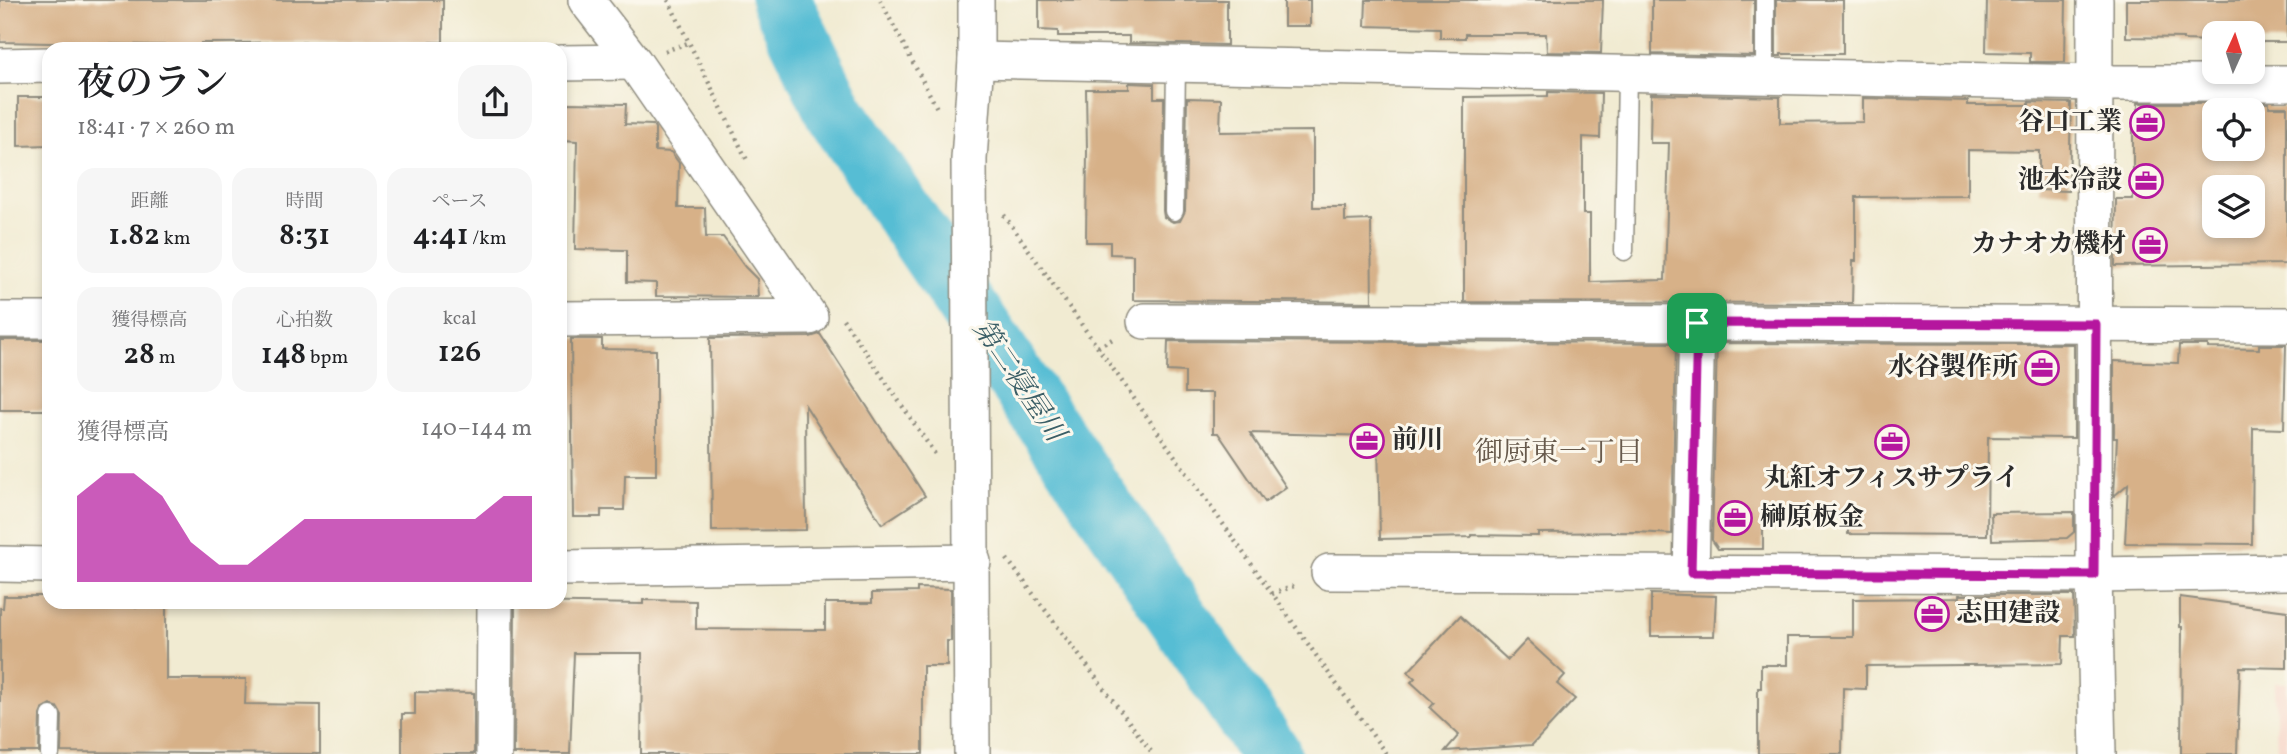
<!DOCTYPE html>
<html lang="ja">
<head>
<meta charset="utf-8">
<style>
	body { margin:0; font-family:Vollkorn,"Noto Serif JP",serif; background:#f6f6f6; color:#202124; height:100vh; display:flex; flex-direction:column; font-size:26px; white-space:nowrap }
	* { box-sizing:border-box; margin:0 }
	p { font-size:23px; color:#757577 }
	.icon { flex:none; width:38px; height:38px; fill:none; stroke:currentColor; stroke-width:2; stroke-linecap:round; stroke-linejoin:round }
	.map { position:relative; flex:1; overflow:hidden }
	.sheet { position:absolute; left:42px; top:42px; width:525px; height:567px; display:flex; flex-direction:column; background:#fff; border-radius:21px; box-shadow:0 4px 10px #0003 }
	.sheet>* { flex:none }
	.needle { width:46px; rotate:3deg }
	.fabs { position:absolute; left:2202px; top:21px; display:grid; gap:14px }
	.fabs a { display:grid; place-items:center; width:63px; height:63px; border-radius:14px; background:#fff; box-shadow:0 4px 10px #0003; font-size:35px }
	.pin { position:absolute; display:grid; place-items:center; width:60px; height:60px; color:#fff; margin:-30px; border-radius:14px; box-shadow:0 4px 10px #0006 }
	.round { display:grid; place-items:center; flex:none; width:74px; height:74px; border-radius:21px; background:#f6f6f6 }
	.head { display:flex; align-items:center; justify-content:space-between; height:119px; padding:0 35px }
	h1 { font-size:38px; font-weight:600; line-height:52px }
	.figures { display:grid; grid-template-columns:repeat(3,1fr); gap:10px; height:119px; padding:7px 35px }
	.figures div { display:grid; align-content:center; border-radius:18px; background:#f6f6f6; text-align:center }
	.figures b { font-size:30px; font-weight:600 }
	.figures small { font-size:19px; font-weight:400 }
	.figures p { font-size:19px }
	.chart { height:196px; padding:14px 35px }
	.chart p { display:flex; justify-content:space-between }
	.chart svg { width:100%; height:126px; margin-top:7px; fill:#b5179e; opacity:.7 }
	.map>svg:first-child { display:block }
</style>
</head>
<body>
<div class="map">
<svg width="2287" height="754" viewBox="0 0 2287 754">
	<rect width="100%" height="100%" fill="#fbf7ec"/>
	<filter id="ink" filterUnits="userSpaceOnUse"><feTurbulence type="fractalNoise" baseFrequency=".0143" numOctaves="2"/><feDisplacementMap in="SourceGraphic" scale="14" xChannelSelector="R" yChannelSelector="G"/><feConvolveMatrix kernelMatrix="1 2 1 2 8 2 1 2 1" color-interpolation-filters="sRGB"/></filter>
	<filter id="wash" filterUnits="userSpaceOnUse"><feTurbulence type="fractalNoise" baseFrequency=".00686" numOctaves="4" result="noise"/><feDisplacementMap in="SourceGraphic" scale="28" xChannelSelector="R" yChannelSelector="G"/><feGaussianBlur stdDeviation="1.57" result="paint"/><feColorMatrix in="noise" values="0 0 0 0 0 0 0 0 0 0 0 0 0 0 0 0 0 1.4 0 .05"/><feComposite in="paint" operator="in"/></filter>
	<g filter="url(#wash)">
		<rect width="100%" height="100%" fill="#f1ebd2"/>
		<path fill="#f6d1c5" d="M2275,683h12v71h-10z"/>
		<g fill="none" stroke-linecap="round" stroke-linejoin="round">
			<path stroke="#57bdd4" stroke-width="61" d="M781,0l54,112 436,642"/>
		</g>
		<g id="blocks">
			<g fill="#d7b188" fill-rule="evenodd">
				<path d="M0,0h443v42l-242,1v3l-201,-4z"/>
				<path d="M1039,0h188v45l-98,-2v-7h-71v-5l-19,-1z"/>
				<rect x="1284" y="0" width="26" height="26"/>
				<path d="M1366,0h237l-2,53 -54,-1 -1,-18h-81v4h-25v-10l-75,-2z"/>
				<path d="M1652,0h102v56l-102,-2z"/>
				<path d="M1776,0h67v54h-62v2h-5z"/>
				<path d="M1987,0h79l-1,62h-35v-9l-44,-1z"/>
				<path d="M2126,0h161v42h-35v-9h-38v8l-31,-1v-2l-57,-1z"/>
				<path d="M1129,83l25,1v14h10l-1,113 1,6 9,5 7,-1 5,-10 2,-113 34,1 -1,33 93,-1v76h32v14l26,-1 1,82 -239,-2v-45l-23,-1v-12h-24l1,-92 -1,-61h43z"/>
				<path d="M1548,92l53,1 -1,45 -17,-1v77h7v68l75,-2 4,-137h-19l1,-49 129,3v26l83,-1v-24l105,3v4h61v-3l42,1 -2,88 -30,-1v-39l-71,-1v46l-112,1v64h-3l-1,42 -388,-1v-205l84,-1z"/>
				<path d="M18,97h30l1,48 -31,1z"/>
				<path d="M565,103l61,1 -1,20 28,1 2,3v23l16,1 8,11 -1,45h27l1,29h17l22,30 12,12 1,18 -102,-1v-13l-29,-1v-32l-52,-1 2,-108 -13,-1z"/>
				<path d="M2138,103h131v4h18v157l-172,2 1,-67h17v-79h5zM2214,110h38v39h-38zM2214,187h38v39h-38z"/>
				<path d="M820,334l105,162 -43,28 -77,-119 1,125 -94,1 -2,-193 100,-1z"/>
				<path d="M571,339h31v10l54,1v125h-31l-1,35h-23v7h-28z"/>
				<rect x="0" y="340" width="49" height="70"/>
				<path d="M1168,341l508,2 -4,191 -35,-2 -99,1v3l-67,-1v2l-91,2 -2,-103 -128,-3 36,54 -21,15 -47,-69h-5v-40h-28v-21l-18,-1z"/>
				<path d="M1717,343l357,1v94l-86,-1 -1,98 -139,-1v-21l-85,-2v38h-45l-6,-9z"/>
				<path d="M2179,345h29v3l51,1v-4h27l-2,84 -31,-1 -1,116 -127,-1 3,-59 -14,12 3,-58h-3v-77l64,2z"/>
				<path d="M2074,512v20l-7,6 -75,2 -1,-27z"/>
				<path d="M917,588l34,1v52h-4v25h-24v88h-282l1,-101h-68l-4,101h-56l1,-152 128,2v-4l53,1v28l129,1v-27h47v-10l45,-1z"/>
				<path d="M1651,594l65,2 -2,40h-63z"/>
				<path d="M1959,595h115l1,41h-12l-1,28 -196,2v23l-23,-1 -1,66h-84v-66h3v-23h26v-28h66v-38l106,-1z"/>
				<path d="M4,596h45v6h48v5h69v72h80l-1,25 75,1v49l-259,-2 1,-36 -5,-9 -6,-2 -9,5 -2,5 -1,37h-39v-144h3z"/>
				<path d="M2180,597l107,14v57l-47,-1 -3,87h-56l1,-127h-2z"/>
				<path d="M1460,616l48,44 19,-20 38,35 -8,9 18,15 -43,46 -87,6 14,-16 -29,-27 4,-5 -23,-21 4,-4 -7,-6z"/>
				<path d="M415,692l59,1v61h-72v-40h13z"/>
			</g>
		</g>
	</g>
	<g filter="url(#ink)">
		<use href="#blocks" fill-opacity="0" stroke="#8e8b7e" stroke-width="2"/>
		<g fill="none" stroke-linecap="round" stroke-linejoin="round">
			<g stroke="#8e8b7e" stroke-width="21">
				<g id="service">
					<path d="M1765,76v-76"/>
					<path d="M1174,211l2,-146"/>
					<path d="M1624,251l3,-178"/>
					<path d="M50,754l1,-38"/>
				</g>
			</g>
			<g stroke="#8e8b7e" stroke-width="38">
				<g id="minor">
					<path d="M2095,0l-1,575 4,179"/>
					<path d="M976,60l1118,23h193"/>
					<path d="M560,63l74,-1"/>
					<path d="M0,66l49,-1"/>
					<path d="M560,319l250,-2 -176,-255 -48,-62"/>
					<path d="M0,320h49"/>
					<path d="M1145,321l1142,4"/>
					<path d="M0,564l49,1"/>
					<path d="M560,568l413,-6"/>
					<path d="M1329,572l765,3 193,-3"/>
					<path d="M1691,573l6,-250"/>
					<path d="M494,754l1,-152"/>
					<path d="M972,754l-3,-595 7,-99v-60"/>
				</g>
			</g>
			<g stroke="#8e8b7e" stroke-width="4.5" stroke-dasharray="2 5" stroke-linecap="butt">
				<path d="M668,0l80,162"/>
				<path d="M880,0l58,110"/>
				<path d="M665,51l23,-8"/>
				<path d="M1004,215l382,539"/>
				<path d="M843,319l92,135"/>
				<path d="M1098,347l18,-10"/>
				<path d="M1007,559l146,195"/>
				<path d="M1272,594l25,-9"/>
			</g>
			<use href="#service" stroke="#fff" stroke-width="18"/>
			<use href="#minor" stroke="#fff" stroke-width="35"/>
		</g>
	</g>
	<g fill="none" stroke-linecap="round" stroke-linejoin="round" filter="url(#ink)">
		<g stroke="#fff" stroke-width="14">
			<path id="route" d="M1697,323l399,1 -2,251 -403,-2z"/>
		</g>
		<use href="#route" stroke="#b5179e" stroke-width="9"/>
	</g>
	<defs>
		<g id="office-ring" transform="scale(1.75)"><circle r="9.5" fill="#fbf7ec" stroke="#b5179e" stroke-width="1.5"/><path d="M-6-3h4V-5.5h4V-3h4V5H-6ZM-1-4.5V-3h2v-1.5ZM-6 0V1H6V0Z" fill="#b5179e"/></g>
	</defs>
	<g fill-rule="evenodd">
		<use href="#office-ring" x="2147" y="123"/>
		<use href="#office-ring" x="2146" y="181"/>
		<use href="#office-ring" x="2150" y="245"/>
		<use href="#office-ring" x="2042" y="368"/>
		<use href="#office-ring" x="1367" y="441"/>
		<use href="#office-ring" x="1892" y="442"/>
		<use href="#office-ring" x="1735" y="518"/>
		<use href="#office-ring" x="1932" y="614"/>
	</g>
	<g text-anchor="middle" dominant-baseline="central" stroke-width="6" stroke-linejoin="round" paint-order="stroke">
		<g font-size="26" font-weight="bold" fill="#2b2b2b" stroke="#fbf7ec" text-anchor="end">
			<text x="2122" y="123">谷口工業</text>
			<text x="2122" y="181">池本冷設</text>
			<text x="2126" y="245">カナオカ機材</text>
			<text x="2018" y="368">水谷製作所</text>
			<text x="1392" y="441" text-anchor="start">前川</text>
			<text x="1892" y="479" text-anchor="middle">丸紅オフィスサプライ</text>
			<text x="1760" y="518" text-anchor="start">榊原板金</text>
			<text x="1956" y="614" text-anchor="start">志田建設</text>
		</g>
		<g font-size="28" font-style="italic" fill="#3a5e66" stroke="#fbf7ec">
			<text transform="translate(1018 381) rotate(56)">第二寝屋川</text>
		</g>
		<g font-size="28" fill="#675a4c" stroke="#fbf7ec">
			<text x="1559" y="453">御厨東一丁目</text>
		</g>
	</g>
</svg>
<div class="fabs">
<a><svg class="needle" viewBox="-14 -14 28 28"><path d="M0-13l5 13h-10z" fill="#e53935"/><path d="M0 13l5-13h-10z" fill="#757577"/></svg></a>
<a><svg class="icon" aria-label="locate" viewBox="0 0 24 24"><circle cx="12" cy="12" r="6"/><path d="M12 2v4M12 18v4M2 12h4M18 12h4"/></svg></a>
<a><svg class="icon" aria-label="layers" viewBox="0 0 24 24"><path d="M12 4l9 5-9 5-9-5zM3 14l9 5 9-5"/></svg></a>
</div>
<div class="pin" style="left:1697px;top:323px;background:#1e9e55"><svg class="icon" aria-label="arrive" viewBox="0 0 24 24"><path d="M6 21V4h12l-3 4 3 4H6"/></svg></div>
<section class="sheet">
<div class="head"><div><h1>夜のラン</h1><p>18:41 · 7 × 260 m</p></div><a class="round"><svg class="icon" aria-label="share" viewBox="0 0 24 24"><path d="M12 15V3M7 8l5-5 5 5M5 13v7h14v-7"/></svg></a></div>
<div class="figures">
<div><p>距離</p><b>1.82<small> km</small></b></div>
<div><p>時間</p><b>8:31</b></div>
<div><p>ペース</p><b>4:41<small> /km</small></b></div>
</div>
<div class="figures">
<div><p>獲得標高</p><b>28<small> m</small></b></div>
<div><p>心拍数</p><b>148<small> bpm</small></b></div>
<div><p>kcal</p><b>126</b></div>
</div>
<div class="chart"><p><span>獲得標高</span>140–144 m</p>
<svg viewBox="0 0 160 44" preserveAspectRatio="none"><path d="M0 44V14L10 6L20 6L30 14L40 30L50 38L60 38L70 30L80 22L90 22L100 22L110 22L120 22L130 22L140 22L150 14L160 14V44z"/></svg>
</div>
</section>
</div>
</body>
</html>
